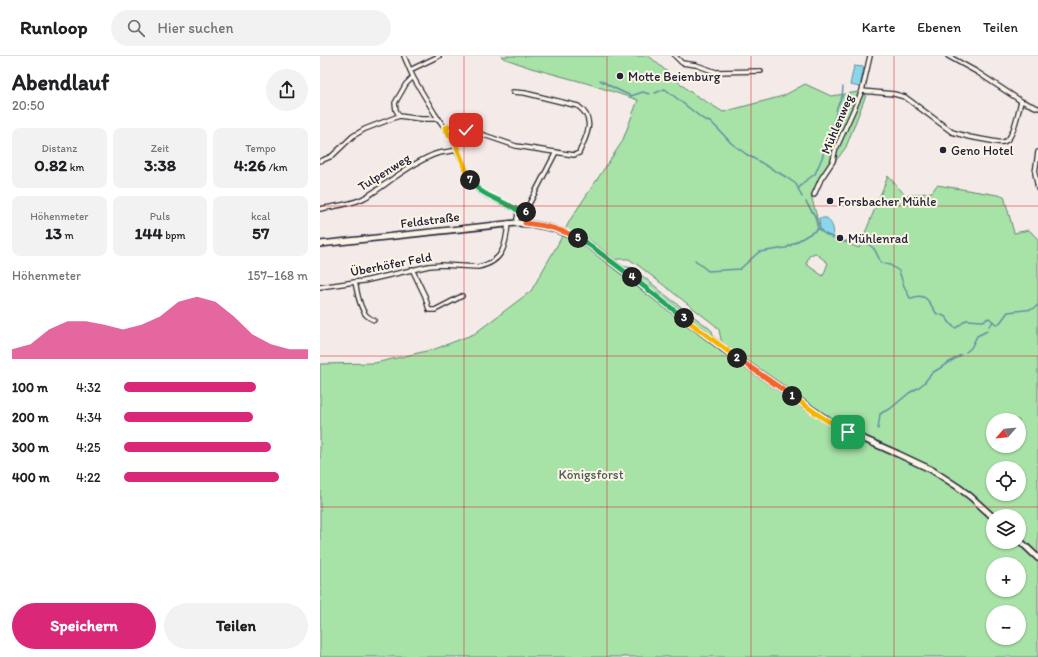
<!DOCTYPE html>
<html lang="de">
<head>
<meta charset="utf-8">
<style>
	body { margin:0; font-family:Itim,sans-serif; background:#f2f2f2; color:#202124; height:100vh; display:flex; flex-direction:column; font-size:15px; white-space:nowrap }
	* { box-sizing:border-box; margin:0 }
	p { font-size:13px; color:#757577 }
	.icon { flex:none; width:22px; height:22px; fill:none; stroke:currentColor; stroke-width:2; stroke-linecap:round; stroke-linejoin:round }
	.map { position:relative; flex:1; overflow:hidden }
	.sheet { display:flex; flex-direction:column; background:#fff; width:320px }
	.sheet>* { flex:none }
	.needle { width:26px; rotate:243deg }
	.controls { position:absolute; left:666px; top:357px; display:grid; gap:8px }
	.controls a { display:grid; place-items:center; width:40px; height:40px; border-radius:50%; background:#fff; box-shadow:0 1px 3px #0004; font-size:20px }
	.pin { position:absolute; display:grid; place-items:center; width:34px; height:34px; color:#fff; margin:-17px; border-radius:8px; box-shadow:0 2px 6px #0006 }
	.km { position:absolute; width:20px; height:20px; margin:-10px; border-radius:50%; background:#222; color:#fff; font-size:11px; line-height:20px; text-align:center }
	.round { display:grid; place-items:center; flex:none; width:42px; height:42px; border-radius:21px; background:#f2f2f2 }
	.headline { display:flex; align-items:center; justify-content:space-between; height:68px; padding:0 12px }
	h1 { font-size:22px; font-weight:700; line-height:30px }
	.figures { display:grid; grid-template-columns:repeat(3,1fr); gap:6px; height:68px; padding:4px 12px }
	.figures div { display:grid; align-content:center; border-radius:8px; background:#f2f2f2; text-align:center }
	.figures b { font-size:17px; font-weight:700 }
	.figures small { font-size:11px; font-weight:400 }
	.figures p { font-size:11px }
	.chart { height:112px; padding:8px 12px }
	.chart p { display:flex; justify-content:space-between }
	.chart svg { width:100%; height:72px; margin-top:4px; fill:#db2777; opacity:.7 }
	.button { display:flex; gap:8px; margin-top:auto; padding:8px 12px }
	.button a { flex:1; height:46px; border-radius:24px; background:#db2777; color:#fff; font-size:16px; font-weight:700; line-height:46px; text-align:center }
	.button a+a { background:#f2f2f2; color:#202124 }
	ul { padding:0 12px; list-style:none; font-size:13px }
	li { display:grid; grid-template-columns:64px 48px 1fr; align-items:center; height:30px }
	li i { height:10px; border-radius:5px; background:#db2777 }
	header { display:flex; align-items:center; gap:24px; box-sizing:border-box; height:56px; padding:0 20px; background:#fff; border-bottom:1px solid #e0e0e0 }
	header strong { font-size:19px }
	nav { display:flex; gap:22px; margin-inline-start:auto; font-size:14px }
	.search { width:280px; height:36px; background:#f2f2f2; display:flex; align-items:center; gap:10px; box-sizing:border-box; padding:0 14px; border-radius:22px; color:#757577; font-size:15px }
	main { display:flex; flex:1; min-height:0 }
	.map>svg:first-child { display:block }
</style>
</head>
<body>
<header>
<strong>Runloop</strong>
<div class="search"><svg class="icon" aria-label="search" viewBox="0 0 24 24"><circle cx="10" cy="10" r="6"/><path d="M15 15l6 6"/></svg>Hier suchen</div>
<nav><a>Karte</a><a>Ebenen</a><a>Teilen</a></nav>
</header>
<main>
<section class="sheet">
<div class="headline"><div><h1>Abendlauf</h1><p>20:50</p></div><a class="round"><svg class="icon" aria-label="share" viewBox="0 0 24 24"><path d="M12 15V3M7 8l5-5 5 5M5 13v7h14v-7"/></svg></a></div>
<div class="figures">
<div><p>Distanz</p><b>0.82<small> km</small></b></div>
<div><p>Zeit</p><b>3:38</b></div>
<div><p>Tempo</p><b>4:26<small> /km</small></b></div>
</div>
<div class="figures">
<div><p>Höhenmeter</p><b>13<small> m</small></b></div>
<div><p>Puls</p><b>144<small> bpm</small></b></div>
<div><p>kcal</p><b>57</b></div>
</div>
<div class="chart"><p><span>Höhenmeter</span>157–168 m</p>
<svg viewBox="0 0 160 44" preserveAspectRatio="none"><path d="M0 44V38L10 35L20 26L30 21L40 21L50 23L60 26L70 23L80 18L90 9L100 6L110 9L120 18L130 29L140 35L150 38L160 38V44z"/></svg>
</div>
<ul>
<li><b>100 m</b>4:32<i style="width:72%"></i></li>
<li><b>200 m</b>4:34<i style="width:70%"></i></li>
<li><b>300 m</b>4:25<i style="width:80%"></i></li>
<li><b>400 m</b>4:22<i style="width:84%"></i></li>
</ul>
<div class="button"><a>Speichern</a><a>Teilen</a></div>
</section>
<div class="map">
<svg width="718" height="601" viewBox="0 0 718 601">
	<rect width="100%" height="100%" fill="#f4ebe8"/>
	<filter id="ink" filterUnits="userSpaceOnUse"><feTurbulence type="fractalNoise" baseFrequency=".025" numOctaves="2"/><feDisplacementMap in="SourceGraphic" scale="8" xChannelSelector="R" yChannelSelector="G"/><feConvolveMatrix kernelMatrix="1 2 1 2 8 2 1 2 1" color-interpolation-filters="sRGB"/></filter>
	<g filter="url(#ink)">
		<path fill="#a7e2a7" stroke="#648271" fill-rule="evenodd" d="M181,0h148l40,35 34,21 60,-16 22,-12 26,12 28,-4 7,3 -20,52 -35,48 9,34 5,5 34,14 29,-72 18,20 26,-4 5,-7 67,11 10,37 15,-3 9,9v418h-718v-293l55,-1 60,-14 39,-15 57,-43 28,-49 11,-22 52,-78 16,-42 -52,-17 -55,-15 -28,-10zM495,197l13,10 -5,13 -17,-12 3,-8zM299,203h10l10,7 77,60 3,4 3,14 -8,-6 -2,-7 -3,-3 -41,-31 -35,-29 -11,-2 -9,-6zM673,364h26v26h-26zM673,412h26v26h-26zM673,460h26v26h-26zM673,508h26v26h-26zM673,556h26v26h-26z"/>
		<g fill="#8ad7e9" stroke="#608fa3">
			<path d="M534,10l10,1 -4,20 -10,-2z"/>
			<path d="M499,162h8c5,6 8,11 6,19l-8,-3 -5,-5z"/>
		</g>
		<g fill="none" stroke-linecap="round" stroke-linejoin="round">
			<g stroke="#608fa3" stroke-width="1.5">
				<path d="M280,24l12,7 19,9 12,-4 6,2"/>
				<path d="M335,37l10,-4 38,30 9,4 8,8 11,12 15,11 40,23 10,7 6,13"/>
				<path d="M479,132l5,-6 11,-8 7,-16 14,-44 1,-7 5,-10 1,-10"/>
				<path d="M486,146l9,14 3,13 7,5 8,4"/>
				<path d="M520,186c11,-2 25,-4 34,7 3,4 5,10 7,14l9,2 9,6 5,15 6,12h2c15,-7 18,7 25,16 13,1 10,11 19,14l10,-8 17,1 6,-3 7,6h3l9,-12 25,-3 5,-4"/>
				<path d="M375,204l13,11 32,-2 19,-17 27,-4 32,-19"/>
				<path d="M669,270l4,-4"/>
				<path d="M646,296l5,-4 6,-12 10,-5"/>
				<path d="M558,373l2,-15 5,-3 5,-2 19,-16 9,-5 6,-5 8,-10 29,-18"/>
			</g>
			<g stroke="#22223b" stroke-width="6">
				<g id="street">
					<path d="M84,0l9,21 7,12 15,25 17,24 20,45c10,14 31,18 45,27 2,5 0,8 -1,13"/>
					<path d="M355,0l7,7 14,2 20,7 45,-1"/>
					<path d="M628,0l29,16 44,29 17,7"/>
					<path d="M90,14l29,-14"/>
					<path d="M542,35l32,3 11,3 47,35 17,5 28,5c5,1 9,0 12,-4 5,-6 10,-28 12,-37"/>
					<path d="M79,60l-3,-6 -1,-7 11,-19 7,-7"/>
					<path d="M125,72l7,-2 26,7 38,13 58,9 5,-2c7,-17 18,-33 -1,-47l-53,-13 -12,-1"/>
					<path d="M718,96l-3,21 3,16"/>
					<path d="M0,105l3,-1 9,-4 21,-20 12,-7 34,-13 22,3h18"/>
					<path d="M494,139l7,-16 12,-18 2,-10 27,-60 8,-35"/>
					<path d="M0,153c14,-3 29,-4 42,-10 14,-7 24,-16 36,-24 13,-9 27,-18 41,-22 6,-1 13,-2 19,-3"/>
					<path d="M205,167l1,-13 30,-58"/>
					<path d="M92,213l13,27 4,14h6l27,-14"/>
					<path d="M35,226c2,9 4,25 11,33 2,2 5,4 8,5"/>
					<path d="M0,231l35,-5 9,-1 65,-15 12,-1 37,2c25,-5 28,-21 30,-44"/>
				</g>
			</g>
			<g stroke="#22223b" stroke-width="8">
				<g id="secondary">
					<path d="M0,188l196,-21c29,1 50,8 75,23l133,103 99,68 25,15 50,22 34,16 26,17 13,10 22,20"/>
					<path d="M699,484l19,18"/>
				</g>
			</g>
			<use href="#street" stroke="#fcf5e5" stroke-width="3.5"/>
			<use href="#secondary" stroke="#fcf5e5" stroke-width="5"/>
		</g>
	</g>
	<g fill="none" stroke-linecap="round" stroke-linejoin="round" filter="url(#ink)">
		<g stroke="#fff" stroke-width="8">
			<path id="split-1" d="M472,340l31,22 25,14"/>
		</g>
		<g stroke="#fff" stroke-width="8">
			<path id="split-2" d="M417,302l55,38"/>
		</g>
		<g stroke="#fff" stroke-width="8">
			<path id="split-3" d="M364,262l53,40"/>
		</g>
		<g stroke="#fff" stroke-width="8">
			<path id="split-4" d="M312,221l52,41"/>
		</g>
		<g stroke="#fff" stroke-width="8">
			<path id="split-5" d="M258,182l13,8 41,31"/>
		</g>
		<g stroke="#fff" stroke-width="8">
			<path id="split-6" d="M206,156l-1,11c19,2 36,6 53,15"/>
		</g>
		<g stroke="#fff" stroke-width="8">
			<path id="split-7" d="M150,124c10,16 33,20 47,30l5,1 4,-1v2"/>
		</g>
		<g stroke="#fff" stroke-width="8">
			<path id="split-8" d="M146,74l-14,-4 -7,2 11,17 14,35"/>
		</g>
		<use href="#split-1" stroke="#f5b400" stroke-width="5"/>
		<use href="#split-2" stroke="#f0652b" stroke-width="5"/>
		<use href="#split-3" stroke="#f5b400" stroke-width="5"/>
		<use href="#split-4" stroke="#22a559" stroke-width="5"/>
		<use href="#split-5" stroke="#22a559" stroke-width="5"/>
		<use href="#split-6" stroke="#f0652b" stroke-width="5"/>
		<use href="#split-7" stroke="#22a559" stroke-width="5"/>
		<use href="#split-8" stroke="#f5b400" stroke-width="5"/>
	</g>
	<path fill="none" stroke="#d62828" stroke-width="1" stroke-opacity="0.55" d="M144,0v601M287,0v601M431,0v601M574,0v601M0,150h718M0,300h718M0,451h718"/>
	<g fill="#22223b" stroke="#fcf5e5" stroke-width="1.5">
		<circle cx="300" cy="20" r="4"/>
		<circle cx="623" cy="94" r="4"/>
		<circle cx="510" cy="145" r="4"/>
		<circle cx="520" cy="182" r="4"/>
	</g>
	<g text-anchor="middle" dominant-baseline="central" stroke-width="4" stroke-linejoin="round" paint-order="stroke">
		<g font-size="13" fill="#22223b" stroke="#fcf5e5" text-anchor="start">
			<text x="308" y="20">Motte Beienburg</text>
			<text x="631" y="94">Geno Hotel</text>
			<text x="518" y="145">Forsbacher Mühle</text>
			<text x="528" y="182">Mühlenrad</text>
		</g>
		<g font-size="13" fill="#22223b" stroke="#fcf5e5">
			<text transform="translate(517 68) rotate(-67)">Mühlenweg</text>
			<text transform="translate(64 116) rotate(-32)">Tulpenweg</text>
			<text transform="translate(110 164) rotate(-7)">Feldstraße</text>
			<text transform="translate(71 208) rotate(-11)">Überhöfer Feld</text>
		</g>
		<g font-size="13" fill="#4a5c5b" stroke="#fcf5e5">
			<text x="271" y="418">Königsforst</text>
		</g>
	</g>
</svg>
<div class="controls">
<a><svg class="needle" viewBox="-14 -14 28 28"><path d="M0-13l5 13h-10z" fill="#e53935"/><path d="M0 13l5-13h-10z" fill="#757577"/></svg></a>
<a><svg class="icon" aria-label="locate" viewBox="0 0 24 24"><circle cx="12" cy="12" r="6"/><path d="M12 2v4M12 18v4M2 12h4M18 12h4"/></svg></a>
<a><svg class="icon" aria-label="layers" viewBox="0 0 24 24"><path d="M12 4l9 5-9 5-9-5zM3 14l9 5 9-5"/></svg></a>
<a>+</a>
<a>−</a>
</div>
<div class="pin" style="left:528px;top:376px;background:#1e9e55"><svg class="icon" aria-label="arrive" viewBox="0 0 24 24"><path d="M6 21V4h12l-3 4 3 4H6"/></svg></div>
<div class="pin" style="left:146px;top:74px;background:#d93025"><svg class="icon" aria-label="check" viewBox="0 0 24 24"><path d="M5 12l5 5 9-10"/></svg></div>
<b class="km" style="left:472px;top:340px">1</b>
<b class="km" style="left:417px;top:302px">2</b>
<b class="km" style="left:364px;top:262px">3</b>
<b class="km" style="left:312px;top:221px">4</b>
<b class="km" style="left:258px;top:182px">5</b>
<b class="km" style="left:206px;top:156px">6</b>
<b class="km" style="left:150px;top:124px">7</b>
</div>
</main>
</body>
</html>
